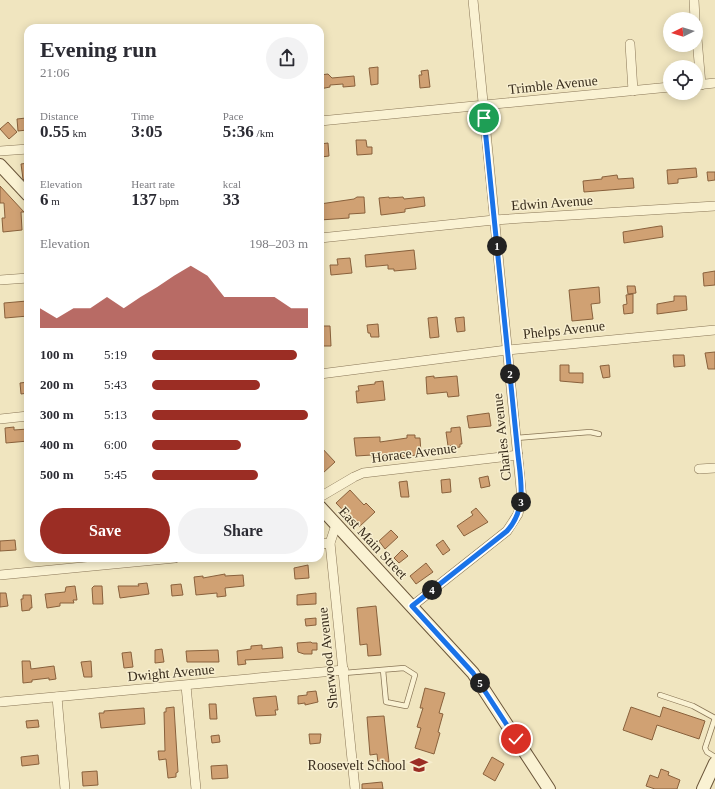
<!DOCTYPE html>
<html lang="en">
<head>
<meta charset="utf-8">
<style>
	body { margin:0; font-family:Georgia,serif; background:#f2f2f3; color:#2b2b33; height:100vh; display:flex; flex-direction:column; font-size:15px; white-space:nowrap }
	* { box-sizing:border-box; margin:0 }
	p { font-size:13px; color:#7c7c81 }
	.icon { flex:none; width:22px; height:22px; fill:none; stroke:currentColor; stroke-width:2; stroke-linecap:round; stroke-linejoin:round }
	.map { position:relative; flex:1; overflow:hidden }
	.side { position:absolute; left:24px; top:24px; width:300px; height:538px; display:flex; flex-direction:column; background:#fff; border-radius:12px; box-shadow:0 2px 10px #0003 }
	.side>* { flex:none }
	.needle { width:26px; rotate:265deg }
	.tools { position:absolute; left:663px; top:12px; display:grid; gap:8px }
	.tools a { display:grid; place-items:center; width:40px; height:40px; border-radius:50%; background:#fff; box-shadow:0 2px 10px #0003; font-size:20px }
	.pin { position:absolute; display:grid; place-items:center; width:34px; height:34px; color:#fff; margin:-17px; border:2px solid #fff; border-radius:50%; box-shadow:0 1px 4px #0007 }
	.km { position:absolute; width:20px; height:20px; margin:-10px; border-radius:50%; background:#222; color:#fff; font-size:11px; line-height:20px; text-align:center }
	.round { display:grid; place-items:center; flex:none; width:42px; height:42px; border-radius:21px; background:#f2f2f3 }
	.head { display:flex; align-items:center; justify-content:space-between; height:68px; padding:0 16px }
	h1 { font-size:22px; font-weight:700; line-height:30px }
	.metrics { display:grid; grid-template-columns:repeat(3,1fr); gap:6px; height:68px; padding:4px 16px }
	.metrics div { display:grid; align-content:center }
	.metrics b { font-size:17px; font-weight:700 }
	.metrics small { font-size:11px; font-weight:400 }
	.metrics p { font-size:11px }
	.chart { height:112px; padding:8px 16px }
	.chart p { display:flex; justify-content:space-between }
	.chart svg { width:100%; height:72px; margin-top:4px; fill:#9b2d24; opacity:.7 }
	.primary-button { display:flex; gap:8px; margin-top:auto; padding:8px 16px }
	.primary-button a { flex:1; height:46px; border-radius:24px; background:#9b2d24; color:#fff; font-size:16px; font-weight:700; line-height:46px; text-align:center }
	.primary-button a+a { background:#f2f2f3; color:#2b2b33 }
	ul { padding:0 16px; list-style:none; font-size:13px }
	li { display:grid; grid-template-columns:64px 48px 1fr; align-items:center; height:30px }
	li i { height:10px; border-radius:5px; background:#9b2d24 }
	.map>svg:first-child { display:block }
</style>
</head>
<body>
<div class="map">
<svg width="715" height="789" viewBox="0 0 715 789">
	<rect width="100%" height="100%" fill="#f0e5bf"/>
	<g fill="#d0a173" stroke="#89613c">
		<path d="M378,67v17l-7,1 -2,-17z"/>
		<path d="M428,70l2,17 -10,1 -1,-13h3l-1,-4z"/>
		<path d="M328,74l4,4 22,-2 1,10 -12,1v-3l-13,1v2l-10,2v-14z"/>
		<path d="M26,118l1,12 -9,1 -1,-12z"/>
		<path d="M8,122l9,10 -8,7 -9,-10z"/>
		<path d="M356,140h10l1,7h5v7l-15,1z"/>
		<path d="M328,143l1,13 -8,1 -1,-13z"/>
		<path d="M28,163v21l-5,-5 -2,-15z"/>
		<path d="M696,168l1,9 -19,2v4l-10,1 -1,-14z"/>
		<path d="M707,172h8v8l-7,1z"/>
		<path d="M617,175l1,4 15,-1 1,10 -50,4 -1,-11 19,-2v-2z"/>
		<path d="M0,186l24,26h-3l1,18 -19,2 -1,-14h3l-1,-15h-4z"/>
		<path d="M357,197h7l1,16 -16,1v4l-29,2v-16l34,-5z"/>
		<path d="M389,197v1l14,-1 1,2 20,-2 1,9 -20,3v3l-24,3 -2,-17z"/>
		<path d="M660,226h2l1,11 -39,6 -1,-11z"/>
		<path d="M414,250l2,19 -22,2v-2h-6v-4l-22,2 -1,-12z"/>
		<path d="M350,258l2,15 -21,2 -1,-10h8l-1,-6z"/>
		<path d="M715,271v14l-11,1 -1,-13z"/>
		<path d="M627,286h8l1,7 -8,1z"/>
		<path d="M599,287l1,16 -9,1 2,15 -21,2 -3,-31z"/>
		<path d="M633,294v19l-9,1 -1,-9 4,-1 -1,-9z"/>
		<path d="M674,296h12l1,14 -30,4v-10l17,-3z"/>
		<path d="M27,301l1,15 -23,2 -1,-15z"/>
		<path d="M437,317l2,20 -9,1 -2,-20z"/>
		<path d="M464,317l1,14 -8,1 -2,-14z"/>
		<path d="M378,324l1,13h-8l-1,-4h-2l-1,-8z"/>
		<path d="M320,326h10l1,20h-11z"/>
		<path d="M715,352v17h-7l-3,-16z"/>
		<path d="M673,355h11l1,11 -11,1z"/>
		<path d="M560,365h9v8h14v10l-23,-2z"/>
		<path d="M609,365l1,12 -7,1 -3,-12z"/>
		<path d="M434,376v2l23,-2 2,20 -11,1 -1,-5 -20,2 -1,-17z"/>
		<path d="M383,381l2,19 -28,3 -1,-12h3l-1,-5 17,-2v-2z"/>
		<path d="M28,382v11l-7,1 -1,-11z"/>
		<path d="M489,413l2,13 -22,2 -2,-12z"/>
		<path d="M14,427v3l14,-1v12l-22,2 -1,-15z"/>
		<path d="M460,427l2,17h-2v3l-7,1v-3l-5,1 -2,-14h5v-4z"/>
		<path d="M407,435h8v3h5l1,15 -4,1v1l-27,3h-18v-3l-16,1 -2,-18 26,-1v5l27,-4z"/>
		<path d="M320,446l15,16 -12,11 -3,-3z"/>
		<path d="M488,476l2,10 -9,2 -2,-10z"/>
		<path d="M450,479l1,13 -9,1 -1,-13z"/>
		<path d="M407,481l2,16h-8l-2,-15z"/>
		<path d="M350,490l14,15 2,-2 9,9 -16,15 -23,-24z"/>
		<path d="M476,508l12,14 -24,14 -7,-10 16,-11 -2,-3z"/>
		<path d="M391,530l7,7 -13,12 -6,-8z"/>
		<path d="M15,540l1,10 -16,1v-10z"/>
		<path d="M443,540l7,10 -7,5 -7,-10z"/>
		<path d="M402,550l6,6 -9,7 -5,-5z"/>
		<path d="M426,563l7,9 -17,12 -6,-8z"/>
		<path d="M308,565l1,13 -14,1 -1,-11z"/>
		<path d="M225,574v2l18,-1 1,11 -19,2 1,8 -9,1v-4l-21,2 -2,-18 9,-1v2z"/>
		<path d="M147,583l2,11 -29,4 -2,-12h21l-1,-2z"/>
		<path d="M181,584l2,11 -11,1 -1,-11z"/>
		<path d="M75,586l2,14h-4l1,3h-14v3l-13,2 -2,-14 20,-2 1,-5z"/>
		<path d="M94,586h8l1,18h-10l-1,-16z"/>
		<path d="M0,593h6l2,13 -8,1z"/>
		<path d="M316,593v11l-19,1v-10z"/>
		<path d="M23,595h8l1,13h-2v2l-8,1 -1,-12h2z"/>
		<path d="M376,606l5,49 -13,1 -1,-12 -7,1 -3,-37z"/>
		<path d="M316,618v7l-10,1 -1,-7z"/>
		<path d="M311,642l1,1h5v7h-5v4h-8l-6,-2 -1,-9z"/>
		<path d="M262,645v4l20,-2 1,11 -38,2 1,4 -8,1 -1,-14 14,-2v-3z"/>
		<path d="M162,649l2,13 -9,1v-13z"/>
		<path d="M218,650l1,12h-32l-1,-11z"/>
		<path d="M131,652l2,15 -9,1 -2,-15z"/>
		<path d="M22,661h8l1,8 23,-3 2,13 -7,1v-2l-17,2v2l-9,1z"/>
		<path d="M91,661l1,16h-8l-3,-15z"/>
		<path d="M425,688l20,5 -6,20 4,1 -5,18 2,1 -6,21 -19,-6 6,-20 -4,-1 6,-19h-3z"/>
		<path d="M316,691l2,11 -13,3v-2l-7,1v-8l9,-1v-3z"/>
		<path d="M276,696l2,14h-3l1,5 -20,1 -3,-18z"/>
		<path d="M209,704h7l1,15h-7z"/>
		<path d="M174,707l4,65 -2,1v4l-8,1 -2,-19 -7,1 -1,-9h7l-1,-39h2v-4z"/>
		<path d="M631,707l29,10 3,-10 42,14 -6,18 -42,-14 -5,15 -29,-10z"/>
		<path d="M144,708l1,16 -44,4 -2,-15h5v-2z"/>
		<path d="M384,716l5,46 -11,1 -1,-9 -7,1 -3,-38z"/>
		<path d="M38,720l1,7 -12,1 -1,-7z"/>
		<path d="M309,734h12l-1,9 -10,1z"/>
		<path d="M219,735l1,7 -8,1 -1,-7z"/>
		<path d="M38,755l1,9 -17,2 -1,-9z"/>
		<path d="M492,757l12,7 -9,17 -12,-7z"/>
		<path d="M227,765l1,13 -16,1 -1,-13z"/>
		<path d="M661,769l8,3 -1,3 12,5 -3,9h-22l-9,-3 4,-11 8,3z"/>
		<path d="M97,771l1,14 -15,1 -1,-14z"/>
		<path d="M382,782l1,7h-21v-5z"/>
	</g>
	<g fill="none" stroke-linecap="round" stroke-linejoin="round">
		<g stroke="#897657" stroke-width="6">
			<g id="lane">
				<path d="M516,438l74,-6 9,2"/>
				<path d="M344,673l60,-5 11,7 -9,31 -20,-4 -3,-32"/>
				<path d="M660,695l33,11 22,12"/>
				<path d="M715,718l-10,30 2,4 8,5"/>
			</g>
		</g>
		<g stroke="#897657" stroke-width="10">
			<g id="street">
				<path d="M694,0l1,19"/>
				<path d="M696,27l5,58"/>
				<path d="M630,44l3,47"/>
				<path d="M696,85l19,-2"/>
				<path d="M320,121l350,-34"/>
				<path d="M0,151l28,-2"/>
				<path d="M320,238l174,-18 221,-14"/>
				<path d="M0,280l28,-2"/>
				<path d="M320,374l187,-24 208,-20"/>
				<path d="M0,419l28,-3"/>
				<path d="M699,469l16,-1"/>
				<path d="M320,497l34,-20 9,-4 155,-18"/>
				<path d="M336,525l-6,18 25,246"/>
				<path d="M320,544l10,-1"/>
				<path d="M0,575l175,-17"/>
				<path d="M411,607l96,-76 11,-17 4,-15 -49,-499"/>
				<path d="M186,686l10,103"/>
				<path d="M57,697l8,92"/>
				<path d="M0,702l344,-32"/>
			</g>
		</g>
		<g stroke="#6b563a" stroke-width="14">
			<g id="secondary">
				<path d="M0,165l28,30"/>
				<path d="M320,507l153,166 76,116"/>
				<path d="M703,789l12,-26"/>
			</g>
		</g>
		<use href="#lane" stroke="#faf2d3" stroke-width="4.5"/>
		<use href="#street" stroke="#faf2d3" stroke-width="9"/>
		<use href="#secondary" stroke="#faf2d3" stroke-width="12"/>
	</g>
	<g fill="none" stroke-linecap="round" stroke-linejoin="round">
		<g stroke="#fff" stroke-width="8">
			<path id="route" d="M484,118l34,337c3,27 9,54 -11,76l-95,75 61,67 43,66"/>
		</g>
		<use href="#route" stroke="#1a73e8" stroke-width="5"/>
	</g>
	<defs>
		<g id="school-bare" transform="scale(1.38)"><path d="M0-5L7-2L0 1L-7-2ZM-4 1L0 2.5L4 1V4Q0 6-4 4Z" fill="#9b2d24" stroke="#f7eecf" stroke-width="2.5" paint-order="stroke"/></g>
	</defs>
	<g fill-rule="evenodd">
		<use href="#school-bare" x="419" y="765"/>
	</g>
	<g text-anchor="middle" dominant-baseline="central" stroke-width="3" stroke-linejoin="round" paint-order="stroke">
		<g font-size="14" fill="#382c1c" stroke="#f7eecf">
			<text transform="translate(553 85) rotate(-6)">Trimble Avenue</text>
			<text transform="translate(552 203) rotate(-4)">Edwin Avenue</text>
			<text transform="translate(564 330) rotate(-6)">Phelps Avenue</text>
			<text transform="translate(502 437) rotate(-96)">Charles Avenue</text>
			<text transform="translate(414 453) rotate(-7)">Horace Avenue</text>
			<text transform="translate(373 543) rotate(47)">East Main Street</text>
			<text transform="translate(328 658) rotate(-96)">Sherwood Avenue</text>
			<text transform="translate(171 673) rotate(-5)">Dwight Avenue</text>
		</g>
		<g font-size="14" fill="#382c1c" stroke="#f7eecf" text-anchor="end">
			<text x="406" y="765">Roosevelt School</text>
		</g>
	</g>
</svg>
<div class="tools">
<a><svg class="needle" viewBox="-14 -14 28 28"><path d="M0-13l5 13h-10z" fill="#e53935"/><path d="M0 13l5-13h-10z" fill="#7c7c81"/></svg></a>
<a><svg class="icon" aria-label="locate" viewBox="0 0 24 24"><circle cx="12" cy="12" r="6"/><path d="M12 2v4M12 18v4M2 12h4M18 12h4"/></svg></a>
</div>
<div class="pin" style="left:484px;top:118px;background:#1e9e55"><svg class="icon" aria-label="arrive" viewBox="0 0 24 24"><path d="M6 21V4h12l-3 4 3 4H6"/></svg></div>
<div class="pin" style="left:516px;top:739px;background:#d93025"><svg class="icon" aria-label="check" viewBox="0 0 24 24"><path d="M5 12l5 5 9-10"/></svg></div>
<b class="km" style="left:497px;top:246px">1</b>
<b class="km" style="left:510px;top:374px">2</b>
<b class="km" style="left:521px;top:502px">3</b>
<b class="km" style="left:432px;top:590px">4</b>
<b class="km" style="left:480px;top:683px">5</b>
<section class="side">
<div class="head"><div><h1>Evening run</h1><p>21:06</p></div><a class="round"><svg class="icon" aria-label="share" viewBox="0 0 24 24"><path d="M12 15V3M7 8l5-5 5 5M5 13v7h14v-7"/></svg></a></div>
<div class="metrics">
<div><p>Distance</p><b>0.55<small> km</small></b></div>
<div><p>Time</p><b>3:05</b></div>
<div><p>Pace</p><b>5:36<small> /km</small></b></div>
</div>
<div class="metrics">
<div><p>Elevation</p><b>6<small> m</small></b></div>
<div><p>Heart rate</p><b>137<small> bpm</small></b></div>
<div><p>kcal</p><b>33</b></div>
</div>
<div class="chart"><p><span>Elevation</span>198–203 m</p>
<svg viewBox="0 0 160 44" preserveAspectRatio="none"><path d="M0 44V32L10 38L20 32L30 32L40 25L50 32L60 25L70 19L80 12L90 6L100 12L110 25L120 25L130 25L140 25L150 32L160 32V44z"/></svg>
</div>
<ul>
<li><b>100 m</b>5:19<i style="width:93%"></i></li>
<li><b>200 m</b>5:43<i style="width:69%"></i></li>
<li><b>300 m</b>5:13<i style="width:100%"></i></li>
<li><b>400 m</b>6:00<i style="width:57%"></i></li>
<li><b>500 m</b>5:45<i style="width:68%"></i></li>
</ul>
<div class="primary-button"><a>Save</a><a>Share</a></div>
</section>
</div>
</body>
</html>
